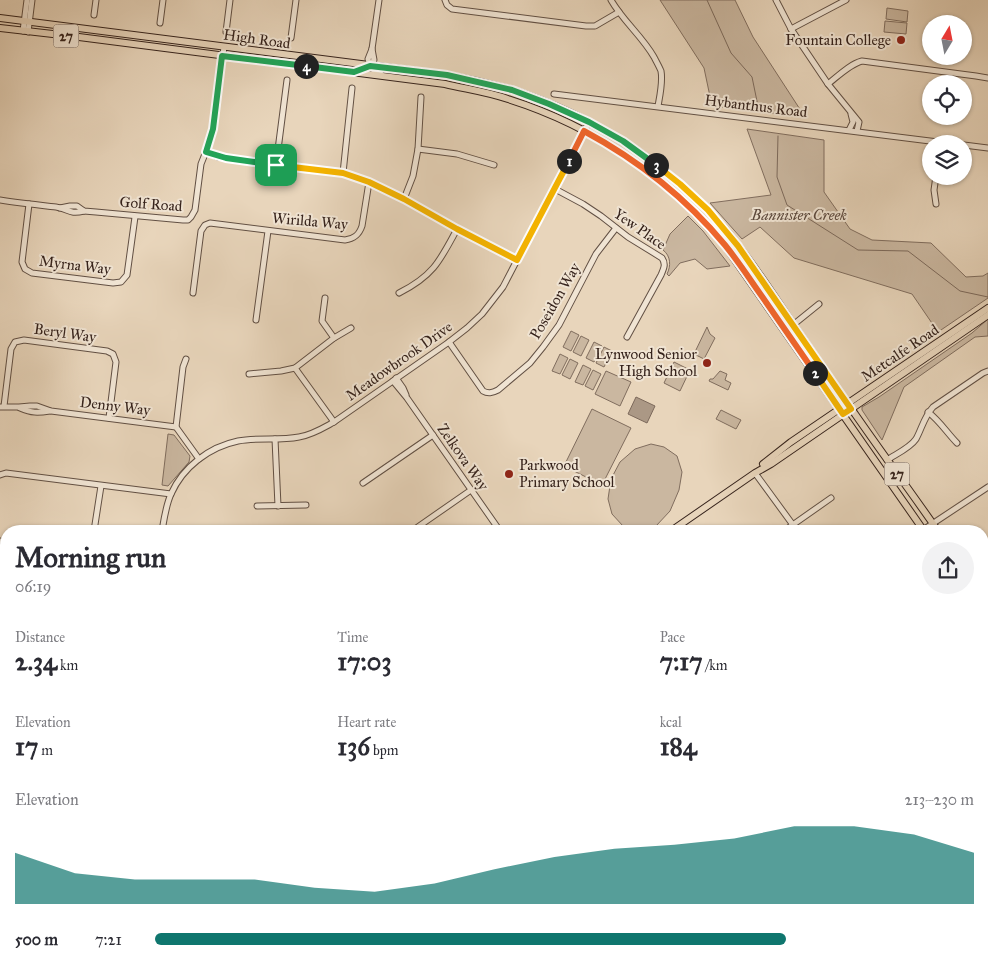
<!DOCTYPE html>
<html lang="en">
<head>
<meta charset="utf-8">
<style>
	body { margin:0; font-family:"IM FELL Great Primer",serif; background:#f2f2f3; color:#2b2b33; height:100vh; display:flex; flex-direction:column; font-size:19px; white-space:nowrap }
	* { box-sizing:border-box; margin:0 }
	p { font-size:16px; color:#7c7c81 }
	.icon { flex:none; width:28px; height:28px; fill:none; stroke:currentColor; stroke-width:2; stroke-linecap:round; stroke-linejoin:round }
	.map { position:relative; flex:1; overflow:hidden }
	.drawer { position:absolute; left:0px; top:525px; width:989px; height:444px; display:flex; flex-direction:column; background:#fff; border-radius:20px 20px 0 0; box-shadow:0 1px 4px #0004 }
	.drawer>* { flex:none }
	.needle { width:32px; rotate:10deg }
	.fabs { position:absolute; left:922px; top:15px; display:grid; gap:10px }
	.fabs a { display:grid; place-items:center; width:50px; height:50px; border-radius:50%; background:#fff; box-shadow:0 1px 4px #0004; font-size:25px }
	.pin { position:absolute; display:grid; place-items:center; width:42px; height:42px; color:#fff; margin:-21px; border-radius:10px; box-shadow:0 2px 8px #0006 }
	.km { position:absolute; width:25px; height:25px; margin:-12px; border-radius:50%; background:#222; color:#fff; font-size:14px; line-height:25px; text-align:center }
	.round { display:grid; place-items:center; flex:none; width:52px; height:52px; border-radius:26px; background:#f2f2f3 }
	.head { display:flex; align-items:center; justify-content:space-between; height:85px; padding:0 15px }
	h1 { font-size:28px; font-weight:800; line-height:38px }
	.figures { display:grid; grid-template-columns:repeat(3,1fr); gap:8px; height:85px; padding:5px 15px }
	.figures div { display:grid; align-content:center }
	.figures b { font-size:25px; font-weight:800 }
	.figures small { font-size:14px; font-weight:400 }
	.figures p { font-size:14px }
	.chart { height:140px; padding:10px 15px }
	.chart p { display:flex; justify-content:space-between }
	.chart svg { width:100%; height:90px; margin-top:5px; fill:#0f766e; opacity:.7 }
	ul { padding:0 15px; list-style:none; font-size:16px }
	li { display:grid; grid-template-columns:80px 60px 1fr; align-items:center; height:38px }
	li i { height:12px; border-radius:6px; background:#0f766e }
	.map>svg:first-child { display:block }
</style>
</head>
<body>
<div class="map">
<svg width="988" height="968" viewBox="0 0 988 968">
	<rect width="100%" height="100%" fill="#e8d5bb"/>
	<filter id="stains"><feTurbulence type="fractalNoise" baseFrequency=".004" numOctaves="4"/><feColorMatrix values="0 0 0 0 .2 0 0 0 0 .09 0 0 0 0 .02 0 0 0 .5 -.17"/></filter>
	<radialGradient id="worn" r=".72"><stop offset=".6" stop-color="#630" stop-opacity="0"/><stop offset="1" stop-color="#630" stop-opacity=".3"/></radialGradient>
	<g fill="#cab7a0" stroke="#806d5e">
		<path d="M660,0h75l18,37 52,80 -93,-11 -8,-38z"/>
		<path d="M887,8l21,3 -1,11 -21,-3z"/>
		<path d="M885,21l22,2 -1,11 -22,-2z"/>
		<path d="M747,129l77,11v52l26,37 22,11 59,3 35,34 17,-1 5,-3v25l-50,34 -26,-38 -118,-36 -34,-31 -18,12 -32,-36 61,-8z"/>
		<path d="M688,216l15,15 27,35 -23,3 -12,-10 -15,4 -11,13 -2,-2c4,-8 4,-18 -4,-24l7,-16z"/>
		<path d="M988,319v17l-13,1 -71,50 -22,53 -20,-30v-3l17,-10 93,-64z"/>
		<path d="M707,327l3,7 5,4 -11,21 -10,-5z"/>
		<path d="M571,331l8,4 -8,16 -8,-4z"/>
		<path d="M581,336l8,4 -8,16 -8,-4z"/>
		<path d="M594,342l8,4 -8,16 -8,-4z"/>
		<path d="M604,347l8,4 -8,16 -8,-4z"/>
		<path d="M560,354l8,4 -8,16 -8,-3z"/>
		<path d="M570,359l8,4 -8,16 -8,-4z"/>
		<path d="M674,362l16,8 -10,21 -16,-8z"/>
		<path d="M583,365l8,4 -8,16 -8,-3z"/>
		<path d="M593,370l8,4 -8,16 -8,-4z"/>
		<path d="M606,371l25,11 -11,24 -25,-12z"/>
		<path d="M720,371l7,3 -2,6 6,3 -3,7 -19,-9 1,-2h3z"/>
		<path d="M592,409l39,19 -29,57 -38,-19z"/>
		<path d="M721,410l20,10 -5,9 -20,-10z"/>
		<path d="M168,434l6,1 16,21 -1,6 -21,24 -6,-1z"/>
		<path d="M651,444l13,3 13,9 5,16 -3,18 -9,21 -14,15 -14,5h-3l-16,-5 -11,-12 -4,-15 3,-20 9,-17 15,-13z"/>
		<path d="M6,618v208l-6,-10v-159l4,-32z"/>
		<path d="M983,858l5,8v102h-116l1,-5 109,-1z"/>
	</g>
	<path fill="#ab9885" stroke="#7c695b" d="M636,397l19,9 -8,17 -19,-9z"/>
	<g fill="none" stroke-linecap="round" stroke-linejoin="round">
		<g stroke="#7c695b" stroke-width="1">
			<path d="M707,0l24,53 21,24 7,34"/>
			<path d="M778,136l-1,41 10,28 71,45 50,1 52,40 28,6"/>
		</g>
		<g stroke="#625044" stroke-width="7">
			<g id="minor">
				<path d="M379,0l-7,49 -4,10 2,7 2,3 9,5"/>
				<path d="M445,0l2,5 5,4 134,17h9l24,-14"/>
				<path d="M611,0c12,21 31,36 43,57 2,4 5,9 7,14 2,11 -1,24 -3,35"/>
				<path d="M776,0l15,29 37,55 31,38 -2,9"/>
				<path d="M94,15l2,-15"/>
				<path d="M160,23l3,-23"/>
				<path d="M791,29l55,-29"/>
				<path d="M23,31l4,-31"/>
				<path d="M28,32l4,-32"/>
				<path d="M226,32l4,-32"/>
				<path d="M291,38l5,-38"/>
				<path d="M355,72l15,-6 4,-6 -2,-11"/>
				<path d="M828,84c10,-8 22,-20 34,-23l114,15 12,2"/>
				<path d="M554,94l400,50"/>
				<path d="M849,130l4,-8 -2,-8"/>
				<path d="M964,145l24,3"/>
				<path d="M418,149l39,5 37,11"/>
				<path d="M206,152l12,5 8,1 117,15 26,9 35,17 53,30 60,31"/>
				<path d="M276,165l11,-85"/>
				<path d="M343,173l9,-85"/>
				<path d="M936,176l-2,14 2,14"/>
				<path d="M555,189l28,15 18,12 27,21 34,21c4,6 2,10 -1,17l-34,62"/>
				<path d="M404,199l9,-23 5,-27 3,-52"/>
				<path d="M0,200c19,3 38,5 56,7 13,2 13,8 28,4"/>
				<path d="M29,204l-7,58 3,7 7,4 81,10 8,-1 6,-7 8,-58"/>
				<path d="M60,208l10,-2h7l7,5 12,1 87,8h5l3,-3 4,-7 6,-46 8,-20 4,-15 11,-82"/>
				<path d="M193,293l8,-62 4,-6 5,-2 135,17c9,-1 14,-5 17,-14l7,-44"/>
				<path d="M399,293c34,-17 41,-32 58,-64"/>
				<path d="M325,298l-3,23 12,17"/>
				<path d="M256,320l12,-89"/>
				<path d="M793,325l26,-21"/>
				<path d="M449,342l34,49c5,3 9,2 15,-1l32,-27 13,-16 16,-22 37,-71 20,-26"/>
				<path d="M186,359l-3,8 -7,60 23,32"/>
				<path d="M295,368l39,54"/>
				<path d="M249,374l32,-3 14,-3 39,-30 17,-10"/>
				<path d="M396,378l7,10 3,7"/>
				<path d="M393,381l14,17 93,133"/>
				<path d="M4,406l7,-57 4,-7 9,-2 83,11 6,3 3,8 -7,56"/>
				<path d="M0,407h19l11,-1h7l14,5 125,16"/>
				<path d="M20,408c12,5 17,5 30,3"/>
				<path d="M928,412c12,9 19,21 29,31"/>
				<path d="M275,439l3,67"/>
				<path d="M887,460c9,-6 23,-12 29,-21 6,-11 8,-22 17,-32l50,-34 5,-2"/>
				<path d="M755,473l38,52"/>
				<path d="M0,475l6,-2 165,21"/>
				<path d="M363,483l70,-48"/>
				<path d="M257,506l49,-1"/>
				<path d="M923,530l65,-43"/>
				<path d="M94,531l7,-45"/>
				<path d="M162,531c2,-12 4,-26 9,-37 12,-27 38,-47 67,-53 20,-4 41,0 61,-4 13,-2 24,-9 35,-15l115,-80 18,-14 15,-14 21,-27 86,-165"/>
				<path d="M412,531l59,-41"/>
				<path d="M784,531l47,-33"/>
				<path d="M0,541l6,1"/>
				<path d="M0,634l4,-26"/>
				<path d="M982,705l6,-4"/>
				<path d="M982,733l6,8"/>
				<path d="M982,786l6,-4"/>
				<path d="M0,822l6,9"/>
				<path d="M982,848l6,8"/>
				<path d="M0,904l6,-5"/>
				<path d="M114,962l6,6"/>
				<path d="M210,962l6,6"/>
				<path d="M303,962l6,6"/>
				<path d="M392,962l5,6"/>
				<path d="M676,962l7,6"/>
				<path d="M98,968l6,-6"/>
				<path d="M539,968l5,-6"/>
				<path d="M793,968l1,-6"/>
			</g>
		</g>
		<g stroke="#36231c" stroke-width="8">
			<g id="major">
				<path d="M0,18l447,57c22,4 44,9 66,15 81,26 156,74 212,139 30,35 54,76 81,114 16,23 32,48 49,71 27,39 56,78 83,117"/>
				<path d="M0,28l79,9 366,47c21,5 43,8 63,15 89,28 158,78 218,148l198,284"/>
				<path d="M763,464l28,-22 197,-134"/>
				<path d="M671,531l84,-58 16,-9 217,-149"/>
				<path d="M982,598l6,8"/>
				<path d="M0,608h6"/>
				<path d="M982,617l6,8"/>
			</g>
		</g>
		<use href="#minor" stroke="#f0e4d3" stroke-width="5"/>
		<use href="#major" stroke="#e8d5bb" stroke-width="6"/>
	</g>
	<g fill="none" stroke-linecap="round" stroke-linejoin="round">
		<g stroke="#fff" stroke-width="10">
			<path id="split-1" d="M276,165l67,8 26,9 35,17 53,30 60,31 52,-99"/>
		</g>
		<g stroke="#fff" stroke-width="10">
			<path id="split-2" d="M569,161l15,-30c54,29 102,67 141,114 13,16 24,33 36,50 18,26 36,52 54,78"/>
		</g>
		<g stroke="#fff" stroke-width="10">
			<path id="split-3" d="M656,165l24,19 28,26 30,36 113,163 -8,5 -28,-41"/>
		</g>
		<g stroke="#fff" stroke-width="10">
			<path id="split-4" d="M306,66l48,6 16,-6 77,9 65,15 37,14 40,18 34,19 33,24"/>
		</g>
		<g stroke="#fff" stroke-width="10">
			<path id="split-5" d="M276,165l-50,-7 -20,-6 7,-23 9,-73 84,10"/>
		</g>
		<use href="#split-1" stroke="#f5b400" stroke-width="6"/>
		<use href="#split-2" stroke="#f0652b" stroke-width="6"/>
		<use href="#split-3" stroke="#f5b400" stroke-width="6"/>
		<use href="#split-4" stroke="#22a559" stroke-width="6"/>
		<use href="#split-5" stroke="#22a559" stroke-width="6"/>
	</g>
	<g fill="#8f2418" stroke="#f0e4d3" stroke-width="2">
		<circle cx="901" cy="40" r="5"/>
		<circle cx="707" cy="363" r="5"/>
		<circle cx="509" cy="474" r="5"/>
	</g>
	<g text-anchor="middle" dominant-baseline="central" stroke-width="4" stroke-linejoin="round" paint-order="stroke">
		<g fill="#f0e4d3" stroke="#6e5d53" stroke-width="1">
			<rect x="53.5" y="24.5" width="25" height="23" rx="4"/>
			<rect x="884.5" y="462.5" width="25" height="23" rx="4"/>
		</g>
		<g font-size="14" font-weight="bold" fill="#36231c">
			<text x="66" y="36">27</text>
			<text x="897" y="474">27</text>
		</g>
		<g font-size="15" fill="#36231c" stroke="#f0e4d3">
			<text transform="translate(257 39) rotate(8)">High Road</text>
			<text transform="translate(756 106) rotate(7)">Hybanthus Road</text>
			<text transform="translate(151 204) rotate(4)">Golf Road</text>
			<text transform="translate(310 221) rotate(5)">Wirilda Way</text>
			<text transform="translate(640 229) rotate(35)">Yew Place</text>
			<text transform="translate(75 265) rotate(7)">Myrna Way</text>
			<text transform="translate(555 301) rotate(-60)">Poseidon Way</text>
			<text transform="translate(65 333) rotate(8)">Beryl Way</text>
			<text transform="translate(900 353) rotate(-34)">Metcalfe Road</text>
			<text transform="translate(399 361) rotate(-35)">Meadowbrook Drive</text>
			<text transform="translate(115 406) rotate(7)">Denny Way</text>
			<text transform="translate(463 457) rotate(55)">Zelkova Way</text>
		</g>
		<g font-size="15" fill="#36231c" stroke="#f0e4d3" text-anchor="end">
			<text x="891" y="40">Fountain College</text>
			<text x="697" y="354">Lynwood Senior<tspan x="697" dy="17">High School</tspan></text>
			<text x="519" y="465" text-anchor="start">Parkwood<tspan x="519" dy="17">Primary School</tspan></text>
		</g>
		<g font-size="15" font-style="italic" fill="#5b483d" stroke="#f0e4d3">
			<text x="799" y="215">Bannister Creek</text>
		</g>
	</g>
	<rect width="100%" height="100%" filter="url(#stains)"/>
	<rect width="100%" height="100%" fill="url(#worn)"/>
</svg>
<div class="fabs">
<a><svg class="needle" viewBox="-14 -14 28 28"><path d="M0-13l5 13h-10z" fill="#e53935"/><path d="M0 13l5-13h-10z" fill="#7c7c81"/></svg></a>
<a><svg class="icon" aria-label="locate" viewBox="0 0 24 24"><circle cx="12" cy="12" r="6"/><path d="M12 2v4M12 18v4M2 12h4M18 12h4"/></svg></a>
<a><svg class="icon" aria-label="layers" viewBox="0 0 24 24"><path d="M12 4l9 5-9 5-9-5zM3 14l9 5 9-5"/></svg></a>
</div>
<div class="pin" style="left:276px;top:165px;background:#1e9e55"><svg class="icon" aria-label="arrive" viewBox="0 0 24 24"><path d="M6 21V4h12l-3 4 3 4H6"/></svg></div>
<b class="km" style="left:569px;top:161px">1</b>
<b class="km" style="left:815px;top:373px">2</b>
<b class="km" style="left:656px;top:165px">3</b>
<b class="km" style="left:306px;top:66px">4</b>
<section class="drawer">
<div class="head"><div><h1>Morning run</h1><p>06:19</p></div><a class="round"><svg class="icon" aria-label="share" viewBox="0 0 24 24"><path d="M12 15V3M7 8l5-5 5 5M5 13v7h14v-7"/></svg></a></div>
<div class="figures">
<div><p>Distance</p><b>2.34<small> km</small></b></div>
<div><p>Time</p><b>17:03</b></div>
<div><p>Pace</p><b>7:17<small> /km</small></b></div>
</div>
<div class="figures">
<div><p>Elevation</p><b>17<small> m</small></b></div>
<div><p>Heart rate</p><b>136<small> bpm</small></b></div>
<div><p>kcal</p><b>184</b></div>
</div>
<div class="chart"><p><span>Elevation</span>213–230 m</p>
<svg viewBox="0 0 160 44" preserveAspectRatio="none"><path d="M0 44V19L10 29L20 32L30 32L40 32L50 36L60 38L70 34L80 27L90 21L100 17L110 15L120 12L130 6L140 6L150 10L160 19V44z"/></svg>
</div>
<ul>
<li><b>500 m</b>7:21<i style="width:77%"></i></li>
</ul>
</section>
</div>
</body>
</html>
